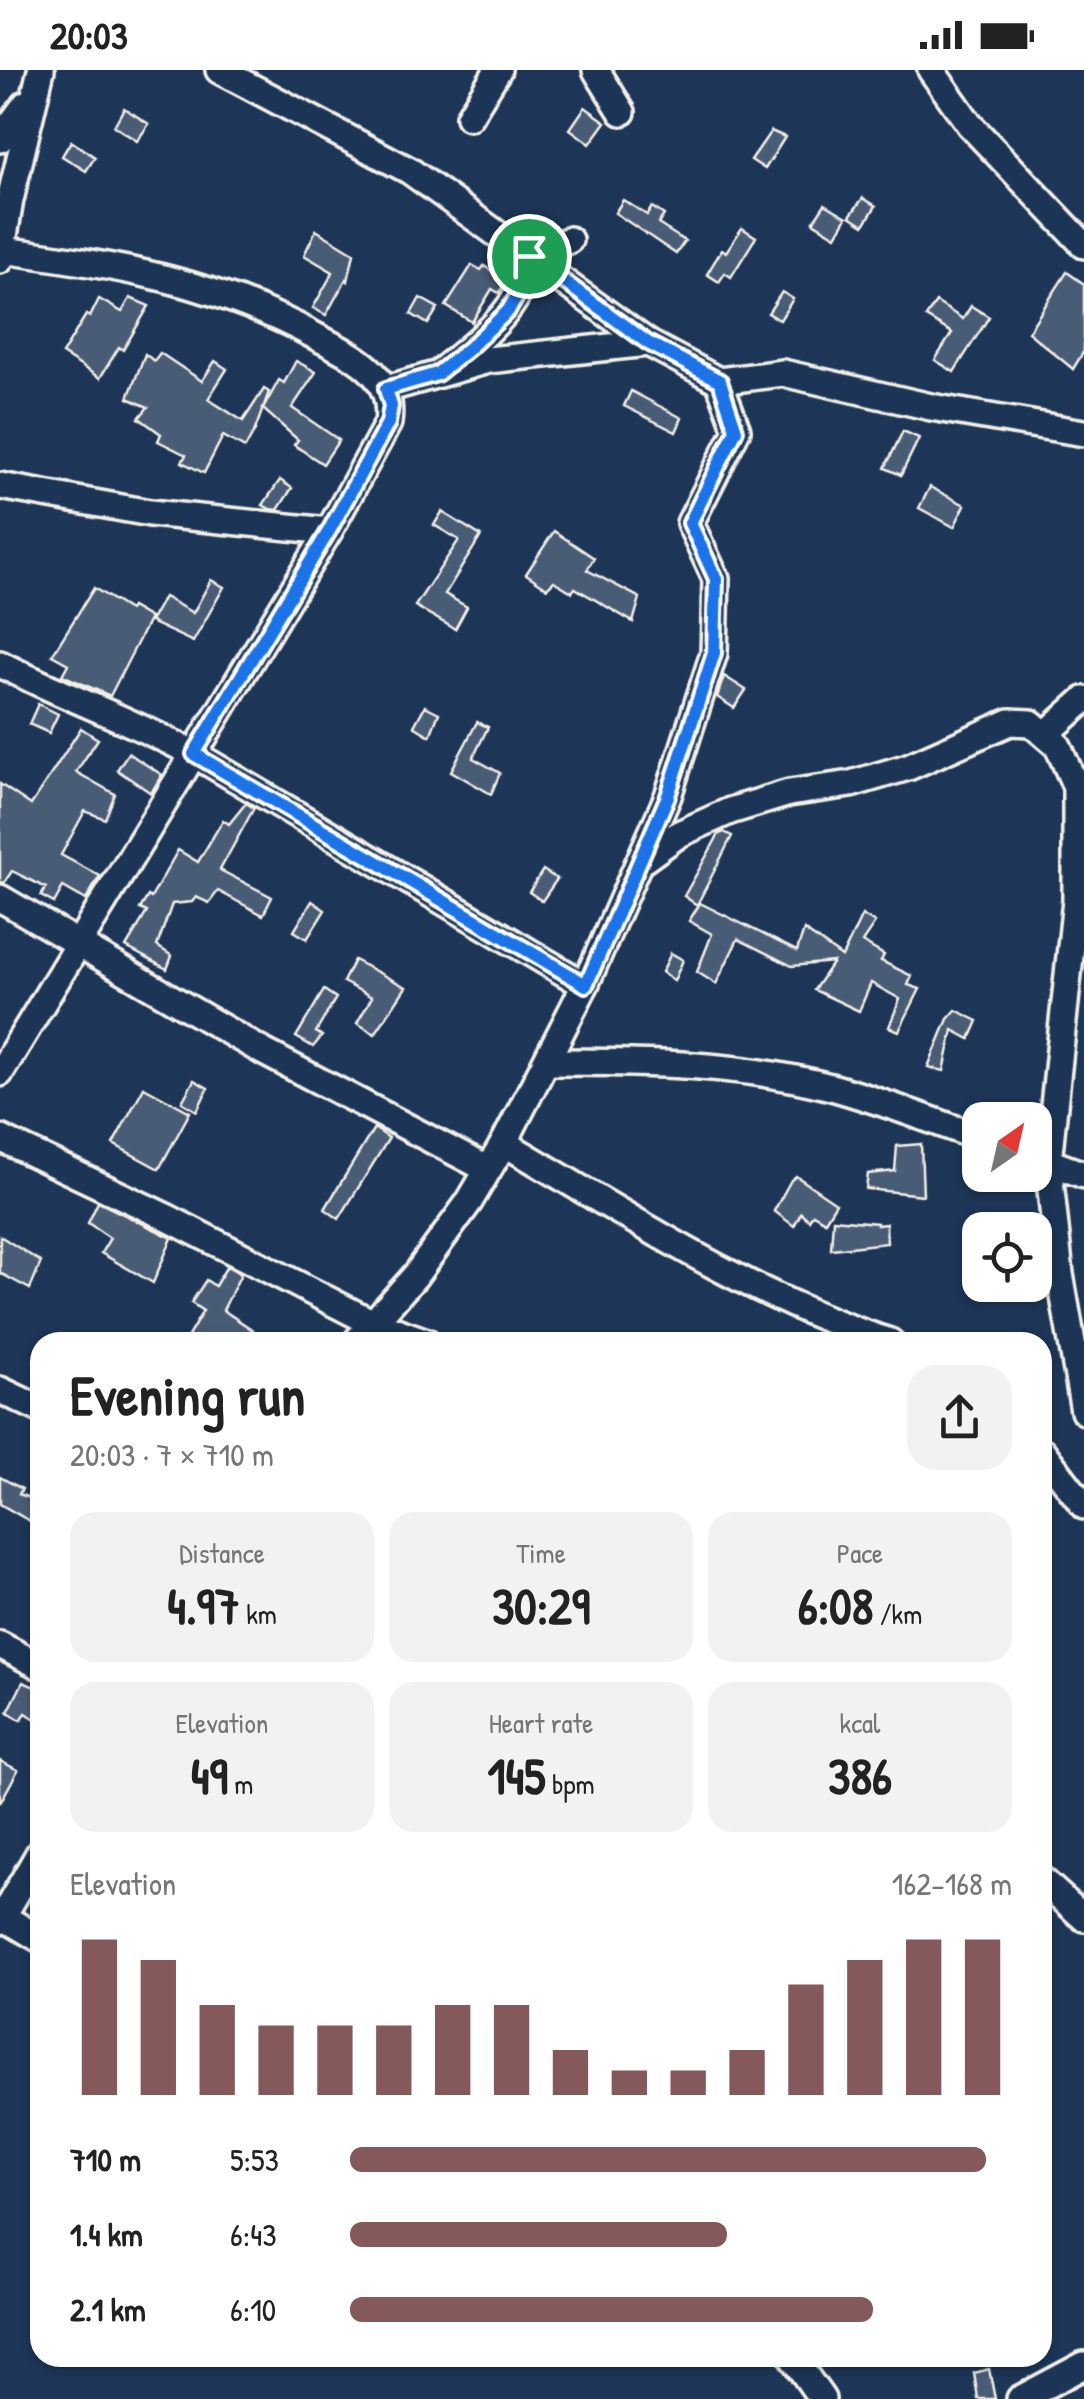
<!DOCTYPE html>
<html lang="en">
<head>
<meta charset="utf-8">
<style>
	body { margin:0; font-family:"Patrick Hand",sans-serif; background:#f2f2f2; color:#222; height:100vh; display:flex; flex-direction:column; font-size:38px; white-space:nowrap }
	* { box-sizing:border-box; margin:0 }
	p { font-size:32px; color:#767676 }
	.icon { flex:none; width:55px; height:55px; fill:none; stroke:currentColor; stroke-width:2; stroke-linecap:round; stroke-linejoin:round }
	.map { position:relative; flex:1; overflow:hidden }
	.panel { position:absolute; left:30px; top:1262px; width:1022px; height:1035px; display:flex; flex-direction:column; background:#fff; border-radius:30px; box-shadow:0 2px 8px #0004 }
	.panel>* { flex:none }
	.needle { width:65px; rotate:34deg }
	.controls { position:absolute; left:962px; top:1032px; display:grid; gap:20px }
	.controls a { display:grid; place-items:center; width:90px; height:90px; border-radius:20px; background:#fff; box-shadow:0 2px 8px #0004; font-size:50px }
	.pin { position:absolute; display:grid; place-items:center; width:85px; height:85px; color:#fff; margin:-42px; border:5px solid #fff; border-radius:50%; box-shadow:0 2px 10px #0007 }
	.round { display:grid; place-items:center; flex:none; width:105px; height:105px; border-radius:30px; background:#f2f2f2 }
	.head { display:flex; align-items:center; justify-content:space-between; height:170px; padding:0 40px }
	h1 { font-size:55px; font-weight:800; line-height:75px }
	.figures { display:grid; grid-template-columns:repeat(3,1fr); gap:15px; height:170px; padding:10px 40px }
	.figures div { display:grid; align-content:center; border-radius:25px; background:#f2f2f2; text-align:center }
	.figures b { font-size:50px; font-weight:800 }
	.figures small { font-size:28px; font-weight:400 }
	.figures p { font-size:28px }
	.chart { height:280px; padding:20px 40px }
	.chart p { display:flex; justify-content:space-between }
	.chart svg { width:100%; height:180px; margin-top:10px; stroke:#85585c; stroke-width:6 }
	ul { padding:0 40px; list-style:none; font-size:32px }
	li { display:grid; grid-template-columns:160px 120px 1fr; align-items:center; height:75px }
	li i { height:25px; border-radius:12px; background:#85585c }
	.status { display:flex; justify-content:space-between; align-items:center; height:70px; padding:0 50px; background:#fff; direction:ltr }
	.status svg { height:28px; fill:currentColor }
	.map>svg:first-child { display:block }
</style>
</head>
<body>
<div class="status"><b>20:03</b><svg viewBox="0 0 49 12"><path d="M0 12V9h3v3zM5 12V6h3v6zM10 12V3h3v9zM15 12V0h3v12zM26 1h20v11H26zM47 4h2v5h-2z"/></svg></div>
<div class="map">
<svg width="1084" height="2329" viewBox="0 0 1084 2329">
	<rect width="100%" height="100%" fill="#1d3557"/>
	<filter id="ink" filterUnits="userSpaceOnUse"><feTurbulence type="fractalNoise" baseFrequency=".01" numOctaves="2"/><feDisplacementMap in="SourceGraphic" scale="20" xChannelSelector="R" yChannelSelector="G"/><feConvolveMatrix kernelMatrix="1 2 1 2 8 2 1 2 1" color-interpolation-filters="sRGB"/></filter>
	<g filter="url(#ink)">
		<g fill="#485b74" stroke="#f4f1e8" stroke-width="2.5">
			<path d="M585,37l21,15 -16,22 -20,-15z"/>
			<path d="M124,38l25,16 -12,17 -23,-15z"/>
			<path d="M771,61l14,6 -20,32 -14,-9z"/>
			<path d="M71,71l24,16 -9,14 -24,-15z"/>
			<path d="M863,128l13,8 -12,19 -14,-9z"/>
			<path d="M623,130l24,15 5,-8 12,8 -6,9 27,17 -9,13 -61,-41z"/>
			<path d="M825,134l22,13 -11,19 -23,-14z"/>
			<path d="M742,158l14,9 -25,40 -6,-4 -6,9 -12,-8 15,-25 4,3z"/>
			<path d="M316,160l38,23 -6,28 -2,-2 -20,36 -13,-7 20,-36 -29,-17z"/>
			<path d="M472,195l9,5 3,-4 22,14 -7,13 -7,-4 -20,33 -26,-16z"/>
			<path d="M1067,202l17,12v67l-11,18 -45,-37z"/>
			<path d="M782,222l11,7 -13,21 -12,-7z"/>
			<path d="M130,228l19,8 -26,44 -4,-3 -19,31 -38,-24 24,-39 4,2 9,-18 23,13z"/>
			<path d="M420,228l18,10 -10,16 -17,-10z"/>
			<path d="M936,232l27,17 8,-13 18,11 -35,55 -19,-12 17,-27 -26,-16z"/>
			<path d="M160,283l42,28 13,-20 12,8 -19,30 35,22 21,-32 5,3 -14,38 -10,18 -22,-12 -19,37 -22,-11 4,-7 -28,-14 3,-7 -22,-16 9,-11 -20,-9 17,-44 9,7z"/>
			<path d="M296,291l20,11 -24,36 47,32 -16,24 -29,-19 4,-5 -35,-31 16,-29 5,3z"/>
			<path d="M631,321l51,27 -6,14 -52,-26z"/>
			<path d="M903,361l16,7 -18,37 -16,-7z"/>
			<path d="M280,410l12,8 -14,22 -8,-1 -7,-4z"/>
			<path d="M930,417l35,18 -11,22 -35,-19z"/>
			<path d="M442,442l39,24 -36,58 22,13 -12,22 -40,-23 44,-66 -25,-15z"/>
			<path d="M554,461l40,27 -7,12 53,28 -7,24 -58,-34 -3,4 -18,-11 -7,7 -21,-14z"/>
			<path d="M211,510l13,7 -31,55 -43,-20 14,-25 29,16z"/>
			<path d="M94,518l35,22 2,-3 19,11 -40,78 -48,-21 6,-11 -16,-9z"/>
			<path d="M724,606l22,14 -12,18 -17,-11z"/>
			<path d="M38,634l20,10 -9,19 -20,-9z"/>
			<path d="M425,636l14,7 -9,23 -16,-10z"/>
			<path d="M477,652l11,5 -15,31 27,15 -9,21 -40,-23z"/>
			<path d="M81,658l17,11 -22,33 39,22 -10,25 -20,-8 -24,44 39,21 -14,24 -23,-13 -9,16 -13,-7 5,-8 -34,-17 -8,12 -4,-1v-98l31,21z"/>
			<path d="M128,683l34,22 -11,18 -34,-23z"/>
			<path d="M246,733l8,5 -34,62 52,27 -9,18 -45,-24 -9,12 -13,-6 -4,5 -20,2 -15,42 15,10 -5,13 -41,-22 21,-35 -7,-3 8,-13 3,2 27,-48 20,12 25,-42 6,4z"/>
			<path d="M724,762l8,4 -35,69 -13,-9 35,-62z"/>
			<path d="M543,800l14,9 -15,22 -13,-9z"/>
			<path d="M312,831l13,9 -18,29 -13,-8z"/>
			<path d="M700,833l97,48 7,-21 38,27 20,-42 13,8 -13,19 22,13 -3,6 31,15 -4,9 12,4 -21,42 -10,-4 11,-28 -29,-16 -12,28 -45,-21 19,-28 -41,4 -54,-27 -22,45 -19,-12 15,-38 -23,-13z"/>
			<path d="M671,883l12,7 -9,21 -12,-9z"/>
			<path d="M354,890l52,27 -31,47 -18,-11 15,-26 -29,-15z"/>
			<path d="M324,920l12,8 -20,34 6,4 -9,11 -17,-10z"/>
			<path d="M956,940l22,11 -8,18 -17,-9 -9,41 -16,-4 20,-48z"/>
			<path d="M194,1010l14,8 -11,23 -15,-9z"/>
			<path d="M144,1017l46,25 -31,57 -46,-25z"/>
			<path d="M374,1058l15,10 -50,81 -14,-10z"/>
			<path d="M921,1074l2,51 -57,-6 2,-15 27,-3 2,-25z"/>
			<path d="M796,1106l40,27 -11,18 -12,-7 -4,6 -8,-7 -7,13 -20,-15 17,-31z"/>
			<path d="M98,1132l74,36 -19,45 -52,-30 9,-15 -22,-15z"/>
			<path d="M833,1149l44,4v2l9,-1 1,19 -56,6z"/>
			<path d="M0,1166l41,26 -11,27 -30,-16z"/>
			<path d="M227,1196l14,8 -18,36 30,20 -7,12h-51l-8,-4 16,-27 -12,-8 15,-23 9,6z"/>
			<path d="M0,1407l22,12 -3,5 21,8v25l-40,-23z"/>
			<path d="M23,1612l17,7v33l-14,-9 -5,7 -13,-8z"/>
			<path d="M0,1691l18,9 -18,33z"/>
			<path d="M989,2299l6,30h-17l-4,-26z"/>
		</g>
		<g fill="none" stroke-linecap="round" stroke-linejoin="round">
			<g stroke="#f4f1e8" stroke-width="32">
				<g id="minor">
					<path d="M219,0l191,101 238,172 71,38 64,-8 148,34 153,26"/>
					<path d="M596,0l26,42"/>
					<path d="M931,0l39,55 114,120"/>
					<path d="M469,47l29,-47"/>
					<path d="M0,69l26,-35"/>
					<path d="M0,190l10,-60 31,-130"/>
					<path d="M444,299c36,-30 82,-63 85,-113l40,-16"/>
					<path d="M386,319l102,-29 160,-17"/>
					<path d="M0,416l150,27 179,18"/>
					<path d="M0,594c64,33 131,56 194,90l391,231"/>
					<path d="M1046,664l38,-34"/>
					<path d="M639,793l40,-29 51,-23 59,-18 62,-9 57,-17 102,-45 21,1 27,23 18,41v113l-28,262 12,112 24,137"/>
					<path d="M0,828l262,153 225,118"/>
					<path d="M547,992c96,0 195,1 288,26 49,14 97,32 145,50"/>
					<path d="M0,1003l329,-542 59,-108c7,-49 -33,-66 -71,-86 -105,-57 -199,-71 -315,-87"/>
					<path d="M0,1068l166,79 205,105 56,20"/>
					<path d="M504,1073c125,73 248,155 386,199"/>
					<path d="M1035,1087l49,18"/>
					<path d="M356,1272l59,-66 54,-74 35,-59 81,-158 83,-189 46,-143 2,-74 -26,-56 47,-93 -18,-49"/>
					<path d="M0,1320l40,19"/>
					<path d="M1042,1381l42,55"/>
					<path d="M0,1575l40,21"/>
					<path d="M1042,1810l42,38"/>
					<path d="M0,1845l40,24"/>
					<path d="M0,1851l40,-69"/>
					<path d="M793,2288l29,41"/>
					<path d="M1020,2329l64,-34"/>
				</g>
			</g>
			<use href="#minor" stroke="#1d3557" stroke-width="25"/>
		</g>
	</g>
	<g fill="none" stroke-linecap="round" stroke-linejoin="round" filter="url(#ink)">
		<g stroke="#fff" stroke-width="20">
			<path id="route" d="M529,186l119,87 72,38 16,49 -46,93 26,56 -2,74 -46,143 -82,189 -392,-231 135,-223 59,-108 3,-17 -5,-17 51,-15 31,-25 40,-38 20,-33z"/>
		</g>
		<use href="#route" stroke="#1a73e8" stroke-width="12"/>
	</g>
</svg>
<div class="controls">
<a><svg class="needle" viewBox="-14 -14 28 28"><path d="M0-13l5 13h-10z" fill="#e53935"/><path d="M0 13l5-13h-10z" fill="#767676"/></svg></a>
<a><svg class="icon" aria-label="locate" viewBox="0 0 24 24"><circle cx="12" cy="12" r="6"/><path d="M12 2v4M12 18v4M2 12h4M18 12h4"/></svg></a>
</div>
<div class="pin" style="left:529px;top:186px;background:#1e9e55"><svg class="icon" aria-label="arrive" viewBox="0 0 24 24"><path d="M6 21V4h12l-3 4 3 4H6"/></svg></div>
<section class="panel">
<div class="head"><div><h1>Evening run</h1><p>20:03 · 7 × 710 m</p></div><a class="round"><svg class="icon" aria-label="share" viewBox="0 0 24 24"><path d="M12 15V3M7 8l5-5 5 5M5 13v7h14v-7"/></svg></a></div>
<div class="figures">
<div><p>Distance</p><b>4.97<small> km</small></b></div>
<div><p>Time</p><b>30:29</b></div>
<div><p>Pace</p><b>6:08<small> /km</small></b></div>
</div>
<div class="figures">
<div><p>Elevation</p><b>49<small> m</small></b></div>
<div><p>Heart rate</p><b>145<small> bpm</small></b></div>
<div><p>kcal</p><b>386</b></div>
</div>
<div class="chart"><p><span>Elevation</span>162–168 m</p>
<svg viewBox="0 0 160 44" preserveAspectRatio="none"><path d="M5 44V6M15 44V11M25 44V22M35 44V27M45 44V27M55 44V27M65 44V22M75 44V22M85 44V33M95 44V38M105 44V38M115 44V33M125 44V17M135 44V11M145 44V6M155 44V6"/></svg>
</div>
<ul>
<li><b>710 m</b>5:53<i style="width:96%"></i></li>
<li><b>1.4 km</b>6:43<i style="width:57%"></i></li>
<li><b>2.1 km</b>6:10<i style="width:79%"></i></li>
</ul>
</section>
</div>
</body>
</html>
